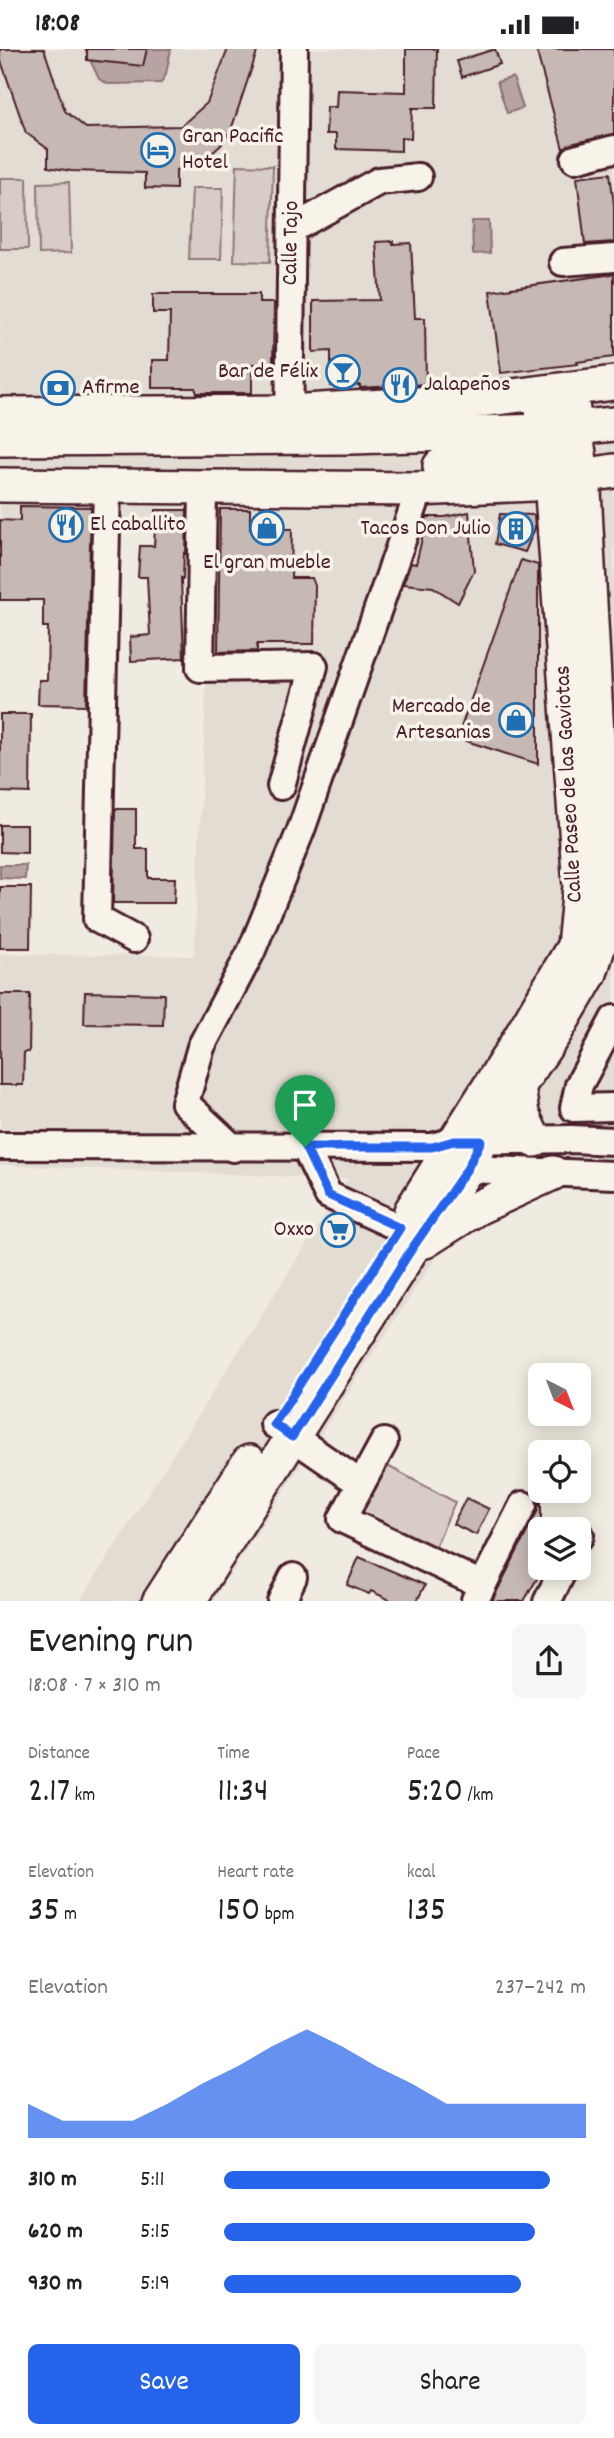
<!DOCTYPE html>
<html lang="en">
<head>
<meta charset="utf-8">
<style>
	body { margin:0; font-family:Dekko,sans-serif; background:#f6f6f6; color:#202124; height:100vh; display:flex; flex-direction:column; font-size:26px; white-space:nowrap }
	* { box-sizing:border-box; margin:0 }
	p { font-size:23px; color:#757577 }
	.icon { flex:none; width:38px; height:38px; fill:none; stroke:currentColor; stroke-width:2; stroke-linecap:round; stroke-linejoin:round }
	.map { position:relative; height:1552px; overflow:hidden }
	.details { display:flex; flex-direction:column; background:#fff; flex:1 }
	.details>* { flex:none }
	.needle { width:46px; rotate:138deg }
	.buttons { position:absolute; left:528px; top:1314px; display:grid; gap:14px }
	.buttons a { display:grid; place-items:center; width:63px; height:63px; border-radius:10px; background:#fff; box-shadow:0 4px 18px #0003; font-size:35px }
	.pin { position:absolute; display:grid; place-items:center; width:60px; height:60px; color:#fff; margin:-72px -30px; border-radius:50% 50% 50% 0; rotate:-45deg; box-shadow:0 0 7px #0007 }
	.pin .icon { rotate:45deg }
	.round { display:grid; place-items:center; flex:none; width:74px; height:74px; border-radius:10px; background:#f6f6f6 }
	.overview { display:flex; align-items:center; justify-content:space-between; height:119px; padding:0 28px }
	h1 { font-size:38px; font-weight:600; line-height:52px }
	.figures { display:grid; grid-template-columns:repeat(3,1fr); gap:10px; height:119px; padding:7px 28px }
	.figures div { display:grid; align-content:center }
	.figures b { font-size:35px; font-weight:600 }
	.figures small { font-size:19px; font-weight:400 }
	.figures p { font-size:19px }
	.chart { height:196px; padding:14px 28px }
	.chart p { display:flex; justify-content:space-between }
	.chart svg { width:100%; height:126px; margin-top:7px; fill:#2563eb; opacity:.7 }
	.cta { display:flex; gap:14px; margin-top:auto; padding:14px 28px }
	.cta a { flex:1; height:80px; border-radius:10px; background:#2563eb; color:#fff; font-size:28px; font-weight:600; line-height:80px; text-align:center }
	.cta a+a { background:#f6f6f6; color:#202124 }
	ul { padding:0 28px; list-style:none; font-size:23px }
	li { display:grid; grid-template-columns:112px 84px 1fr; align-items:center; height:52px }
	li i { height:18px; border-radius:9px; background:#2563eb }
	.status { display:flex; justify-content:space-between; align-items:center; height:49px; padding:0 35px; background:#fff; direction:ltr }
	.status svg { height:19px; fill:currentColor }
	.map>svg:first-child { display:block }
</style>
</head>
<body>
<div class="status"><b>18:08</b><svg viewBox="0 0 49 12"><path d="M0 12V9h3v3zM5 12V6h3v6zM10 12V3h3v9zM15 12V0h3v12zM26 1h20v11H26zM47 4h2v5h-2z"/></svg></div>
<div class="map">
<svg width="614" height="1553" viewBox="0 0 614 1553">
	<rect width="100%" height="100%" fill="#f0ebe0"/>
	<filter id="ink" filterUnits="userSpaceOnUse"><feTurbulence type="fractalNoise" baseFrequency=".0143" numOctaves="2"/><feDisplacementMap in="SourceGraphic" scale="14" xChannelSelector="R" yChannelSelector="G"/><feConvolveMatrix kernelMatrix="1 2 1 2 8 2 1 2 1" color-interpolation-filters="sRGB"/></filter>
	<g filter="url(#ink)">
		<path fill="#e3dcd2" d="M0,0h614v1109l-113,-1 -289,445 -132,-1 268,-422 -348,-14v-211l194,2 19,-421 -213,-6z"/>
		<g fill="#d8cdc6" stroke="#917678" stroke-width="2">
			<path d="M237,116l36,1 -3,96 -36,-1z"/>
			<path d="M0,129h27l1,71h-28z"/>
			<path d="M69,133l2,71 -32,1 -1,-71z"/>
			<path d="M192,139h31l-2,71h-32z"/>
			<path d="M382,1414l73,39 -22,50 -79,-40z"/>
		</g>
		<g fill="#b7a4a2" stroke="#8b6f72" stroke-width="2">
			<path d="M85,0h86l-5,25 -5,9 -53,1 -9,-5z"/>
			<path d="M513,28l10,31 -16,5 -10,-31z"/>
			<path d="M472,172h17l1,32 -17,1z"/>
			<path d="M0,816h26l-1,14 -25,-1z"/>
		</g>
		<g fill="#c6b8b3" stroke="#4a1f2b" stroke-width="2">
			<path d="M0,0h44l21,62 21,17 95,-2 26,-23 21,-54h30l-27,81 -10,15 -20,18 -25,7v19l-31,-1v-15l-74,-2 -23,-4v-18l-22,-16 -26,-75z"/>
			<path d="M87,0h60l-4,17 -56,-6z"/>
			<path d="M406,0h31l-1,59h-24l-1,30h-10v13l-65,-2v-15h-10l1,-27h9l1,-17 69,2z"/>
			<path d="M495,0l5,15 -38,13 -5,-16z"/>
			<path d="M536,0h78v85l-43,10 -8,5z"/>
			<path d="M610,124l4,32v37l-29,2 -8,-67z"/>
			<path d="M393,192v3l18,-1 4,75h10l1,66 -66,4v-3l-29,1v-35l-18,1v-51l67,-1 -4,-58z"/>
			<path d="M614,225v83l-37,5 1,2 -77,9 -11,-82z"/>
			<path d="M153,245h106v9h15l-1,61h-21v29h-55l-2,-5h-43v-28h17l1,-47h-17z"/>
			<path d="M20,457l71,1 -5,198 -48,-1 1,-24h8l1,-53h-5v-27h-43v-80l20,1z"/>
			<path d="M220,460h30v20h42l-1,49h21l3,8 -1,58h-57v7l-39,1z"/>
			<path d="M156,461h31l-1,44 -2,-1 -1,26 -2,-1 3,80 -53,3 -1,-24 20,-2 -3,-58h-9l2,-31h14z"/>
			<path d="M469,463l5,59 -16,32 -25,-16 -30,-3 8,-21 5,1 11,-47h18z"/>
			<path d="M500,465l34,1 1,13 -10,24 -30,-8z"/>
			<path d="M521,511l17,5v199l-81,-26z"/>
			<path d="M0,665h31l-1,79 -30,-1z"/>
			<path d="M115,760h21v40h12v29h27l-1,25h-61z"/>
			<path d="M0,776h27v28l-27,-1z"/>
			<path d="M0,838h31l-1,61h-30z"/>
			<path d="M85,943l79,2 -1,31 -79,-1z"/>
			<path d="M0,945h30l-1,58h-5l-1,33h-23z"/>
			<path d="M541,1447v76l-17,29h-32l45,-89z"/>
			<path d="M466,1449l23,11 -13,26 -23,-11z"/>
			<path d="M359,1508l66,28 -8,16h-25l-21,-10 -2,3 -22,-9z"/>
		</g>
		<g fill="none" stroke-linecap="round" stroke-linejoin="round">
			<g stroke="#4a1f2b" stroke-width="32">
				<g id="minor">
					<path d="M575,110l39,-10"/>
					<path d="M292,180l87,-48 39,-4"/>
					<path d="M563,213l51,-4"/>
					<path d="M289,383l5,-383"/>
					<path d="M107,437l-10,433 37,20"/>
					<path d="M203,440l-3,179 114,-2 -33,120"/>
					<path d="M614,970l-35,66 -5,23 40,-1"/>
					<path d="M0,1097l432,1 22,-6 117,-2 43,2"/>
					<path d="M305,1098l23,48 72,33"/>
					<path d="M233,1099l-48,-45 16,-56 50,-95 50,-122 115,-330 1,-11"/>
					<path d="M452,1115l15,5 147,6"/>
					<path d="M274,1375l87,60"/>
					<path d="M384,1393l-42,77 140,66"/>
					<path d="M579,1488l1,-2"/>
					<path d="M475,1551l48,-95"/>
					<path d="M281,1553l12,-25"/>
					<path d="M547,1553l17,-34"/>
				</g>
			</g>
			<g stroke="#4a1f2b" stroke-width="38">
				<g id="major">
					<path d="M0,365l289,-2 192,-12 133,-17"/>
					<path d="M0,390l352,-2 192,-6 70,-7"/>
					<path d="M440,417l36,-1 95,-9"/>
					<path d="M0,436l417,4 115,-5 82,-13"/>
					<path d="M518,1038l4,27 12,26"/>
					<path d="M411,1162l103,-163 60,-102 6,-60 -29,-406 -11,-87"/>
					<path d="M425,1192l52,-33 76,-35"/>
					<path d="M159,1553l90,-140"/>
					<path d="M188,1553l223,-352 56,-81 14,-28 75,-110 34,-58 15,-47 -1,-59 -20,-377 -14,-101"/>
				</g>
			</g>
			<use href="#minor" stroke="#f7f3e8" stroke-width="26"/>
			<use href="#major" stroke="#f7f3e8" stroke-width="33"/>
		</g>
	</g>
	<g fill="none" stroke-linecap="round" stroke-linejoin="round" filter="url(#ink)">
		<g stroke="#fff" stroke-width="14">
			<path id="route" d="M454,1092h27l-14,28 -56,81 -119,187 -18,-13 126,-196 -72,-33 -23,-48h127z"/>
		</g>
		<use href="#route" stroke="#2563eb" stroke-width="9"/>
	</g>
	<defs>
		<g id="hotel-ring" transform="scale(1.75)"><circle r="9.5" fill="#f7f3e8" stroke="#1f6fb2" stroke-width="1.5"/><path d="M-6-4.5h1.5V1H6V5H4.5V3h-9V5H-6ZM-4 0a1.8 1.8 0 1 1 3.6 0ZM.5 0V-2.5h3Q6-2.5 6 0Z" fill="#1f6fb2"/></g>
		<g id="bar-ring" transform="scale(1.75)"><circle r="9.5" fill="#f7f3e8" stroke="#1f6fb2" stroke-width="1.5"/><path d="M-6-5H6L.8 .8V4.5H3.5V6h-7V4.5H-.8V.8Z" fill="#1f6fb2"/></g>
		<g id="restaurant-ring" transform="scale(1.75)"><circle r="9.5" fill="#f7f3e8" stroke="#1f6fb2" stroke-width="1.5"/><path d="M-5-6h1v4h1v-4h1v4h1v-4h1v5L-1.5 .5V6h-2V.5L-5-1ZM5-6V6H3V1.5H1.5Q1.5-4 5-6Z" fill="#1f6fb2"/></g>
		<g id="bank-ring" transform="scale(1.75)"><circle r="9.5" fill="#f7f3e8" stroke="#1f6fb2" stroke-width="1.5"/><path d="M-6-4H6V4H-6ZM0-2.3a2.3 2.3 0 1 0 0 4.6a2.3 2.3 0 1 0 0-4.6Z" fill="#1f6fb2"/></g>
		<g id="shop-ring" transform="scale(1.75)"><circle r="9.5" fill="#f7f3e8" stroke="#1f6fb2" stroke-width="1.5"/><path d="M-5-2.5h2.3a2.7 3.5 0 0 1 5.4 0H5L5.5 6h-11ZM-1.5-2.5h3a1.5 2.3 0 0 0-3 0Z" fill="#1f6fb2"/></g>
		<g id="building-ring" transform="scale(1.75)"><circle r="9.5" fill="#f7f3e8" stroke="#1f6fb2" stroke-width="1.5"/><path d="M-4-6H4V6H1V3H-1V6H-4ZM-2.5-4.3h1.7v1.8h-1.7ZM.8-4.3h1.7v1.8H.8ZM-2.5-1h1.7V.8h-1.7ZM.8-1h1.7V.8H.8Z" fill="#1f6fb2"/></g>
		<g id="supermarket-ring" transform="scale(1.75)"><circle r="9.5" fill="#f7f3e8" stroke="#1f6fb2" stroke-width="1.5"/><path d="M-6-5.5h2.5l.6 2H6L4.5 2H-2.5L-4.4-4H-6ZM-1.5 3.2a1.3 1.3 0 1 0 .1 0ZM3 3.2a1.3 1.3 0 1 0 .1 0Z" fill="#1f6fb2"/></g>
	</defs>
	<g fill-rule="evenodd">
		<use href="#hotel-ring" x="158" y="101"/>
		<use href="#bar-ring" x="343" y="323"/>
		<use href="#restaurant-ring" x="400" y="336"/>
		<use href="#bank-ring" x="58" y="339"/>
		<use href="#restaurant-ring" x="66" y="476"/>
		<use href="#shop-ring" x="267" y="479"/>
		<use href="#building-ring" x="516" y="480"/>
		<use href="#shop-ring" x="516" y="671"/>
		<use href="#supermarket-ring" x="338" y="1181"/>
	</g>
	<g text-anchor="middle" dominant-baseline="central" stroke-width="7" stroke-linejoin="round" paint-order="stroke">
		<g font-size="23" fill="#4a1f2b" stroke="#f7f3e8" text-anchor="start">
			<text x="182" y="88">Gran Pacific<tspan x="182" dy="26">Hotel</tspan></text>
			<text x="318" y="323" text-anchor="end">Bar de Félix</text>
			<text x="424" y="336">Jalapeños</text>
			<text x="82" y="339">Afirme</text>
			<text x="90" y="476">El caballito</text>
			<text x="491" y="480" text-anchor="end">Tacos Don Julio</text>
			<text x="267" y="514" text-anchor="middle">El gran mueble</text>
			<text x="491" y="658" text-anchor="end">Mercado de<tspan x="491" dy="26">Artesanias</tspan></text>
			<text x="314" y="1181" text-anchor="end">Oxxo</text>
		</g>
		<g font-size="23" fill="#4a1f2b" stroke="#f7f3e8">
			<text transform="translate(292 194) rotate(-89)">Calle Tajo</text>
			<text transform="translate(570 735) rotate(-93)">Calle Paseo de las Gaviotas</text>
		</g>
	</g>
</svg>
<div class="buttons">
<a><svg class="needle" viewBox="-14 -14 28 28"><path d="M0-13l5 13h-10z" fill="#e53935"/><path d="M0 13l5-13h-10z" fill="#757577"/></svg></a>
<a><svg class="icon" aria-label="locate" viewBox="0 0 24 24"><circle cx="12" cy="12" r="6"/><path d="M12 2v4M12 18v4M2 12h4M18 12h4"/></svg></a>
<a><svg class="icon" aria-label="layers" viewBox="0 0 24 24"><path d="M12 4l9 5-9 5-9-5zM3 14l9 5 9-5"/></svg></a>
</div>
<div class="pin" style="left:305px;top:1098px;background:#1e9e55"><svg class="icon" aria-label="arrive" viewBox="0 0 24 24"><path d="M6 21V4h12l-3 4 3 4H6"/></svg></div>
</div>
<section class="details">
<div class="overview"><div><h1>Evening run</h1><p>18:08 · 7 × 310 m</p></div><a class="round"><svg class="icon" aria-label="share" viewBox="0 0 24 24"><path d="M12 15V3M7 8l5-5 5 5M5 13v7h14v-7"/></svg></a></div>
<div class="figures">
<div><p>Distance</p><b>2.17<small> km</small></b></div>
<div><p>Time</p><b>11:34</b></div>
<div><p>Pace</p><b>5:20<small> /km</small></b></div>
</div>
<div class="figures">
<div><p>Elevation</p><b>35<small> m</small></b></div>
<div><p>Heart rate</p><b>150<small> bpm</small></b></div>
<div><p>kcal</p><b>135</b></div>
</div>
<div class="chart"><p><span>Elevation</span>237–242 m</p>
<svg viewBox="0 0 160 44" preserveAspectRatio="none"><path d="M0 44V32L10 38L20 38L30 38L40 32L50 25L60 19L70 12L80 6L90 12L100 19L110 25L120 32L130 32L140 32L150 32L160 32V44z"/></svg>
</div>
<ul>
<li><b>310 m</b>5:11<i style="width:90%"></i></li>
<li><b>620 m</b>5:15<i style="width:86%"></i></li>
<li><b>930 m</b>5:19<i style="width:82%"></i></li>
</ul>
<div class="cta"><a>Save</a><a>Share</a></div>
</section>
</body>
</html>
